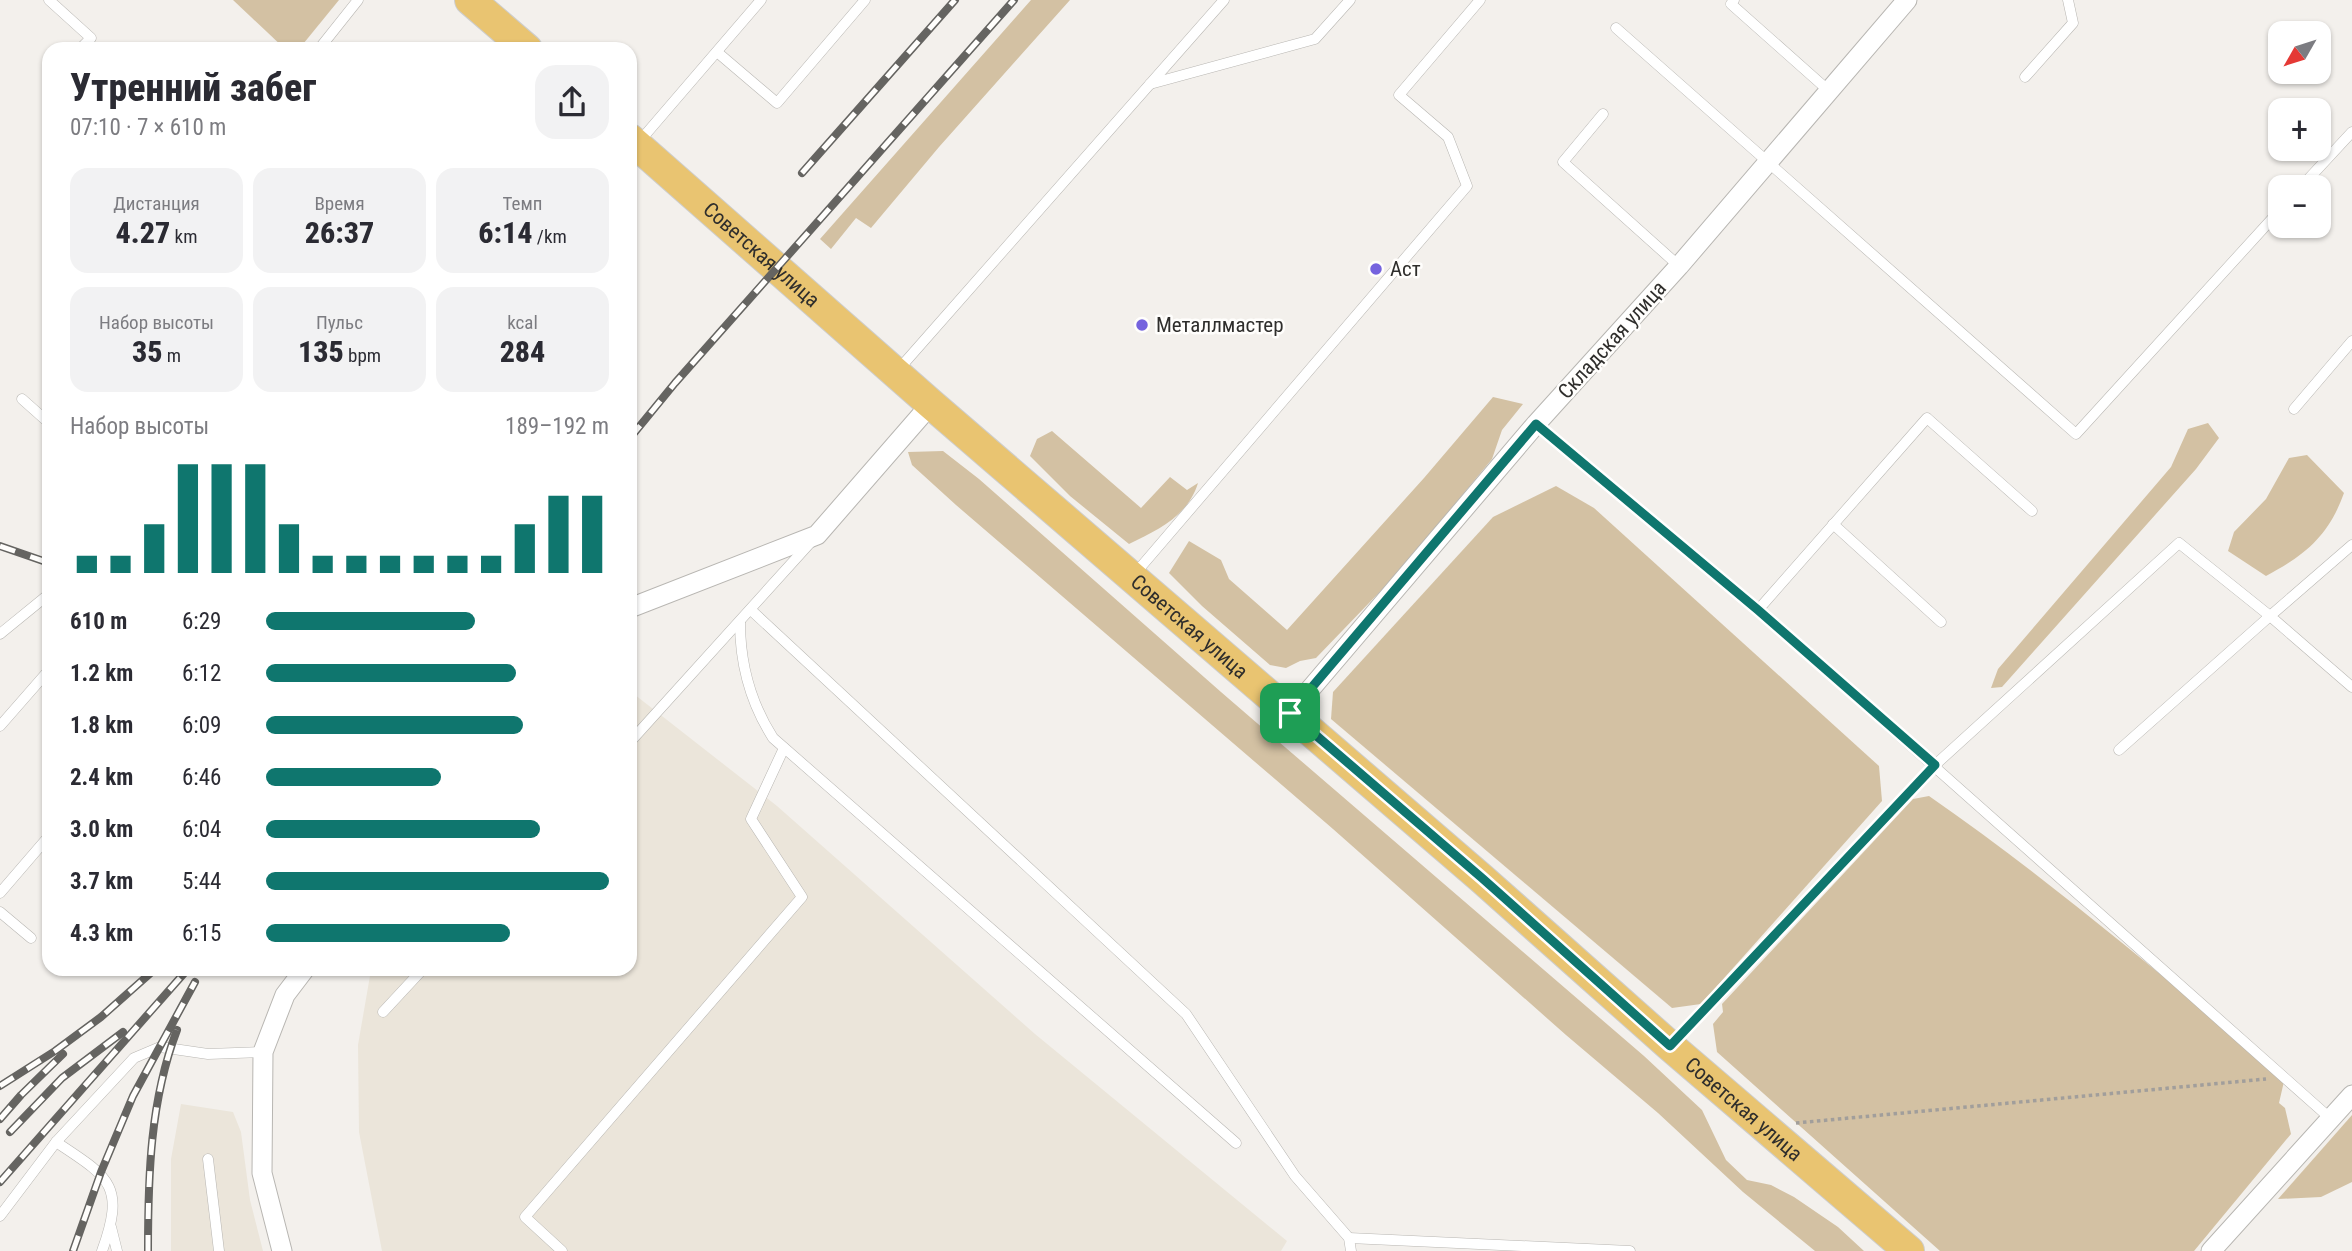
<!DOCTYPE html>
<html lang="ru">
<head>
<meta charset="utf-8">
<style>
	body { margin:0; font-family:"Roboto Condensed",sans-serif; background:#f2f2f3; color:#2b2b33; height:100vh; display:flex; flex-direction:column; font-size:26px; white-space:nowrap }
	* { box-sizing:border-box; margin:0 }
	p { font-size:23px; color:#7c7c81 }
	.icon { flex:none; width:38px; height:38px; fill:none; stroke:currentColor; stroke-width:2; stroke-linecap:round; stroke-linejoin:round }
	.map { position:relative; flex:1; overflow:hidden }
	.drawer { position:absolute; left:42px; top:42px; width:595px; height:934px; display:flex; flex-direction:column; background:#fff; border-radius:21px; box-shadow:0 2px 5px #0004 }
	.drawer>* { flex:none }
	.needle { width:46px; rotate:231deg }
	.buttons { position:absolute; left:2268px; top:21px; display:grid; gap:14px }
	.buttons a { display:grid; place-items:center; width:63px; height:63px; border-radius:14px; background:#fff; box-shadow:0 2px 5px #0004; font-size:35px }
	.pin { position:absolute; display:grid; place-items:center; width:60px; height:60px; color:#fff; margin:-30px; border-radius:14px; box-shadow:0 4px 10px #0006 }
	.round { display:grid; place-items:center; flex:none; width:74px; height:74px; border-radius:21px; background:#f2f2f3 }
	.overview { display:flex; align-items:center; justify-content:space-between; height:119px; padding:0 28px }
	h1 { font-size:38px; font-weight:800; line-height:52px }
	.metrics { display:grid; grid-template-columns:repeat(3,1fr); gap:10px; height:119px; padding:7px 28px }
	.metrics div { display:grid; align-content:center; border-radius:18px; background:#f2f2f3; text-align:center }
	.metrics b { font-size:30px; font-weight:800 }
	.metrics small { font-size:19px; font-weight:400 }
	.metrics p { font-size:19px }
	.chart { height:196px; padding:14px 28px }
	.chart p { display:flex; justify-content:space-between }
	.chart svg { width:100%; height:126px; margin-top:7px; stroke:#0f766e; stroke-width:6 }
	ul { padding:0 28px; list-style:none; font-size:23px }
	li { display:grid; grid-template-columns:112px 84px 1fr; align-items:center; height:52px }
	li i { height:18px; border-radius:9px; background:#0f766e }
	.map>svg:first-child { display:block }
</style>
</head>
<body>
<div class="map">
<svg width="2352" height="1251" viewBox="0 0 2352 1251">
	<rect width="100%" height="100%" fill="#f3f0ec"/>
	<g fill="#ebe5da">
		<path d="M630,691l147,115 258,228 252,207 -6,10h-899l-23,-119 -1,-87 13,-75h259z"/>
		<path d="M181,1104l52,8 8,20 9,68 13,51h-92v-92z"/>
	</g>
	<g fill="#d3c1a3">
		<path d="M233,0h106l-40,49h-14z"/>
		<path d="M1031,0h39l-131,147 -68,81 -15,-10 -25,31 -11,-10z"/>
		<path d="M1493,397l30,7 -21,26 -10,29 -95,115 -81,84 -16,3 -14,7 -16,-3 -68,-59 -33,-33 20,-32 32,19 8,19 58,51 137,-152z"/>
		<path d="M2208,423l11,15 -23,31 -194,218 -11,1 7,-19 173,-202 17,-38z"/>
		<path d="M1052,431l89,77 29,-31 17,13 11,-7c-10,33 -40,47 -69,61l-59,-48 -40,-40 7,-17z"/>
		<path d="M943,451l36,28 242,213 423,364 58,54 24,50 21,20 24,5 23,12 44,30 26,24h-49l-72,-59 -85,-79 -92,-78 -233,-206 -377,-324 -44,-40 -4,-13z"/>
		<path d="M2307,455l37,38c-15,42 -38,62 -78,83l-38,-25 6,-19 32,-33 23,-41z"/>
		<path d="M1556,486l38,22 285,258 3,35 -181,203 -29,4 -341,-289 2,-27 160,-175z"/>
		<path d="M1929,796c124,86 240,186 356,281l-6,26 6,5 6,26 -97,117h-254l-223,-199 -4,-28 10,-12 -1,-8 191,-205z"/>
		<path d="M2352,1115v67l-31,15 -43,2z"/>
	</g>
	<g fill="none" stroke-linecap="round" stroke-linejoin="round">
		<g stroke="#b8b6b2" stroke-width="11">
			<g id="service">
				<path d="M49,0l42,38 -11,11"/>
				<path d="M1734,0l-3,4 98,87"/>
				<path d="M1616,28l460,406 204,-224"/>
				<path d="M319,49l39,-49"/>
				<path d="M717,52l60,51 88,-103"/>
				<path d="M2025,77l48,-54 -5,-23"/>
				<path d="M49,83v3"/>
				<path d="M1150,84l165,-45 35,-39"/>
				<path d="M1603,114l-40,48 116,104"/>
				<path d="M639,142l122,-142"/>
				<path d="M2301,187l51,-55"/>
				<path d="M899,369l325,-369"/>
				<path d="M22,399l27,24"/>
				<path d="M2294,409l58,-68"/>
				<path d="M1536,424l222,186 573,509"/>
				<path d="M1833,524l108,98"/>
				<path d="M2352,545l-82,71 82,71"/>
				<path d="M1133,576l334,-390 -19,-49 -49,-42 81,-95"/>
				<path d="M751,610l435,404 109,162 54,62 2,13"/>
				<path d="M1758,610l169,-192 105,93"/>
				<path d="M740,622c0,42 10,80 33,116l463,405"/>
				<path d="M0,634l49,-40"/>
				<path d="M0,726l49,-56"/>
				<path d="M630,742l180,-199"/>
				<path d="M0,893l49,-57"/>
				<path d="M0,912l31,26"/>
				<path d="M383,1012l39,-42"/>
				<path d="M1673,1043l262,-278 244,-222 91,73 -151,134"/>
				<path d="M56,1142c53,35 70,43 46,109"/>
				<path d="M208,1159l11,92"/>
				<path d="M0,1216l56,-74 78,-84 26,-11 48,7 55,-2"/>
				<path d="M111,1227l6,24"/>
				<path d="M1349,1238l281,13"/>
				<path d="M562,1251l-37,-34 277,-320 -51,-78 33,-71"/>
			</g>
		</g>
		<g stroke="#b8b6b2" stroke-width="21">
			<g id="minor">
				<path d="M630,608l187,-73 114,-131"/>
				<path d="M1290,713l246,-289 143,-158 228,-266"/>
				<path d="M282,1251l-20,-78 1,-121 22,-57 19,-25"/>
				<path d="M2211,1251l141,-156"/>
			</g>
		</g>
		<g stroke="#cdcdcc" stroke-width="32">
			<g id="primary">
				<path d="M470,0l57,49"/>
				<path id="s1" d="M630,139l301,265 550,474 189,168 239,205"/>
			</g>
		</g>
		<path stroke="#a19e9b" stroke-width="3.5" stroke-dasharray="3.5 3.5" stroke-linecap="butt" d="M1796,1123l470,-44"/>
		<use href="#service" stroke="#fff" stroke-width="10"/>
		<use href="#minor" stroke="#fff" stroke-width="19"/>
		<use href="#primary" stroke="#e9c471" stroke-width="30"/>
		<g stroke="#656461" stroke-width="8">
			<g id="rail">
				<path d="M802,173l153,-173"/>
				<path d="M630,438l45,-55 339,-383"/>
				<path d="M0,546l49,17"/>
				<path d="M0,1086l55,-35 46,-34 53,-47"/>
				<path d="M0,1119l21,-24 42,-41"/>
				<path d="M10,1132l52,-54 61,-46"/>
				<path d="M0,1182l187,-212"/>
				<path d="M73,1251l28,-79 32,-76 62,-114"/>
				<path d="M148,1251c0,-75 2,-150 29,-221"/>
			</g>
		</g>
		<use href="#rail" stroke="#fffefc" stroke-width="5" stroke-dasharray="16" stroke-linecap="butt"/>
	</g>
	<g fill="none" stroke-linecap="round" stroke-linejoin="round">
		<g stroke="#fff" stroke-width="14">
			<path id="route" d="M1536,424l222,186 177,155 -265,281 -188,-168 -192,-165z"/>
		</g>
		<use href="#route" stroke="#0f766e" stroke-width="9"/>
	</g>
	<g fill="#7563de" stroke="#fffefc" stroke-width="2.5">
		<circle cx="1376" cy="269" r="7"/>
		<circle cx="1142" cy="325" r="7"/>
	</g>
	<g text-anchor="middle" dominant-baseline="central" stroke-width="5" stroke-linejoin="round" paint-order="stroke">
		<g font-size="21" fill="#2f2e2c" stroke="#fffefc">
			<text stroke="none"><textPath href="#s1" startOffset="175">Советская улица</textPath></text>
			<text transform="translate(1612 340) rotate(-48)">Складская улица</text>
			<text stroke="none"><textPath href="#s1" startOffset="742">Советская улица</textPath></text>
			<text stroke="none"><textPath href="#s1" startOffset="1477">Советская улица</textPath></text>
		</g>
		<g font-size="21" fill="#2f2e2c" stroke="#fffefc" text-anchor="start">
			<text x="1390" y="269">Аст</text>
			<text x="1156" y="325">Металлмастер</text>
		</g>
	</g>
</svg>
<div class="buttons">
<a><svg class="needle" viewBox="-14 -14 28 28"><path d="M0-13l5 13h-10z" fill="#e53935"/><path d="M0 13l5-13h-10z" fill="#7c7c81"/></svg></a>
<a>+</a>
<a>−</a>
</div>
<div class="pin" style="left:1290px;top:713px;background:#1e9e55"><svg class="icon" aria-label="arrive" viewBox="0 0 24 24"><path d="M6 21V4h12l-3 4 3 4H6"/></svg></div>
<section class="drawer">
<div class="overview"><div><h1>Утренний забег</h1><p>07:10 · 7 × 610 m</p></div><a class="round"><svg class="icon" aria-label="share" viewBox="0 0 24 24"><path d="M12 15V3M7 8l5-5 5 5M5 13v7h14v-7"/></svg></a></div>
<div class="metrics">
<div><p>Дистанция</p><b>4.27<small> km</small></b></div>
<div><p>Время</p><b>26:37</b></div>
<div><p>Темп</p><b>6:14<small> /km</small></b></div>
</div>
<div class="metrics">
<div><p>Набор высоты</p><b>35<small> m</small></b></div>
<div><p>Пульс</p><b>135<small> bpm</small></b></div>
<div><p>kcal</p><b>284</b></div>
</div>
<div class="chart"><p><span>Набор высоты</span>189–192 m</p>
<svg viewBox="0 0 160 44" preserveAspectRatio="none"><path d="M5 44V38M15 44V38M25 44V27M35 44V6M45 44V6M55 44V6M65 44V27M75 44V38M85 44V38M95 44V38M105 44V38M115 44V38M125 44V38M135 44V27M145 44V17M155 44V17"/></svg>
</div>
<ul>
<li><b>610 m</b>6:29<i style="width:61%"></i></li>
<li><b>1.2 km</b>6:12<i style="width:73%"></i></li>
<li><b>1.8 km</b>6:09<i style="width:75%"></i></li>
<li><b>2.4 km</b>6:46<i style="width:51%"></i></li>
<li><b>3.0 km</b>6:04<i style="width:80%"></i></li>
<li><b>3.7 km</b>5:44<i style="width:100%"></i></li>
<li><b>4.3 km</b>6:15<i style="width:71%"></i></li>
</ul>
</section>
</div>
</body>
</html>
